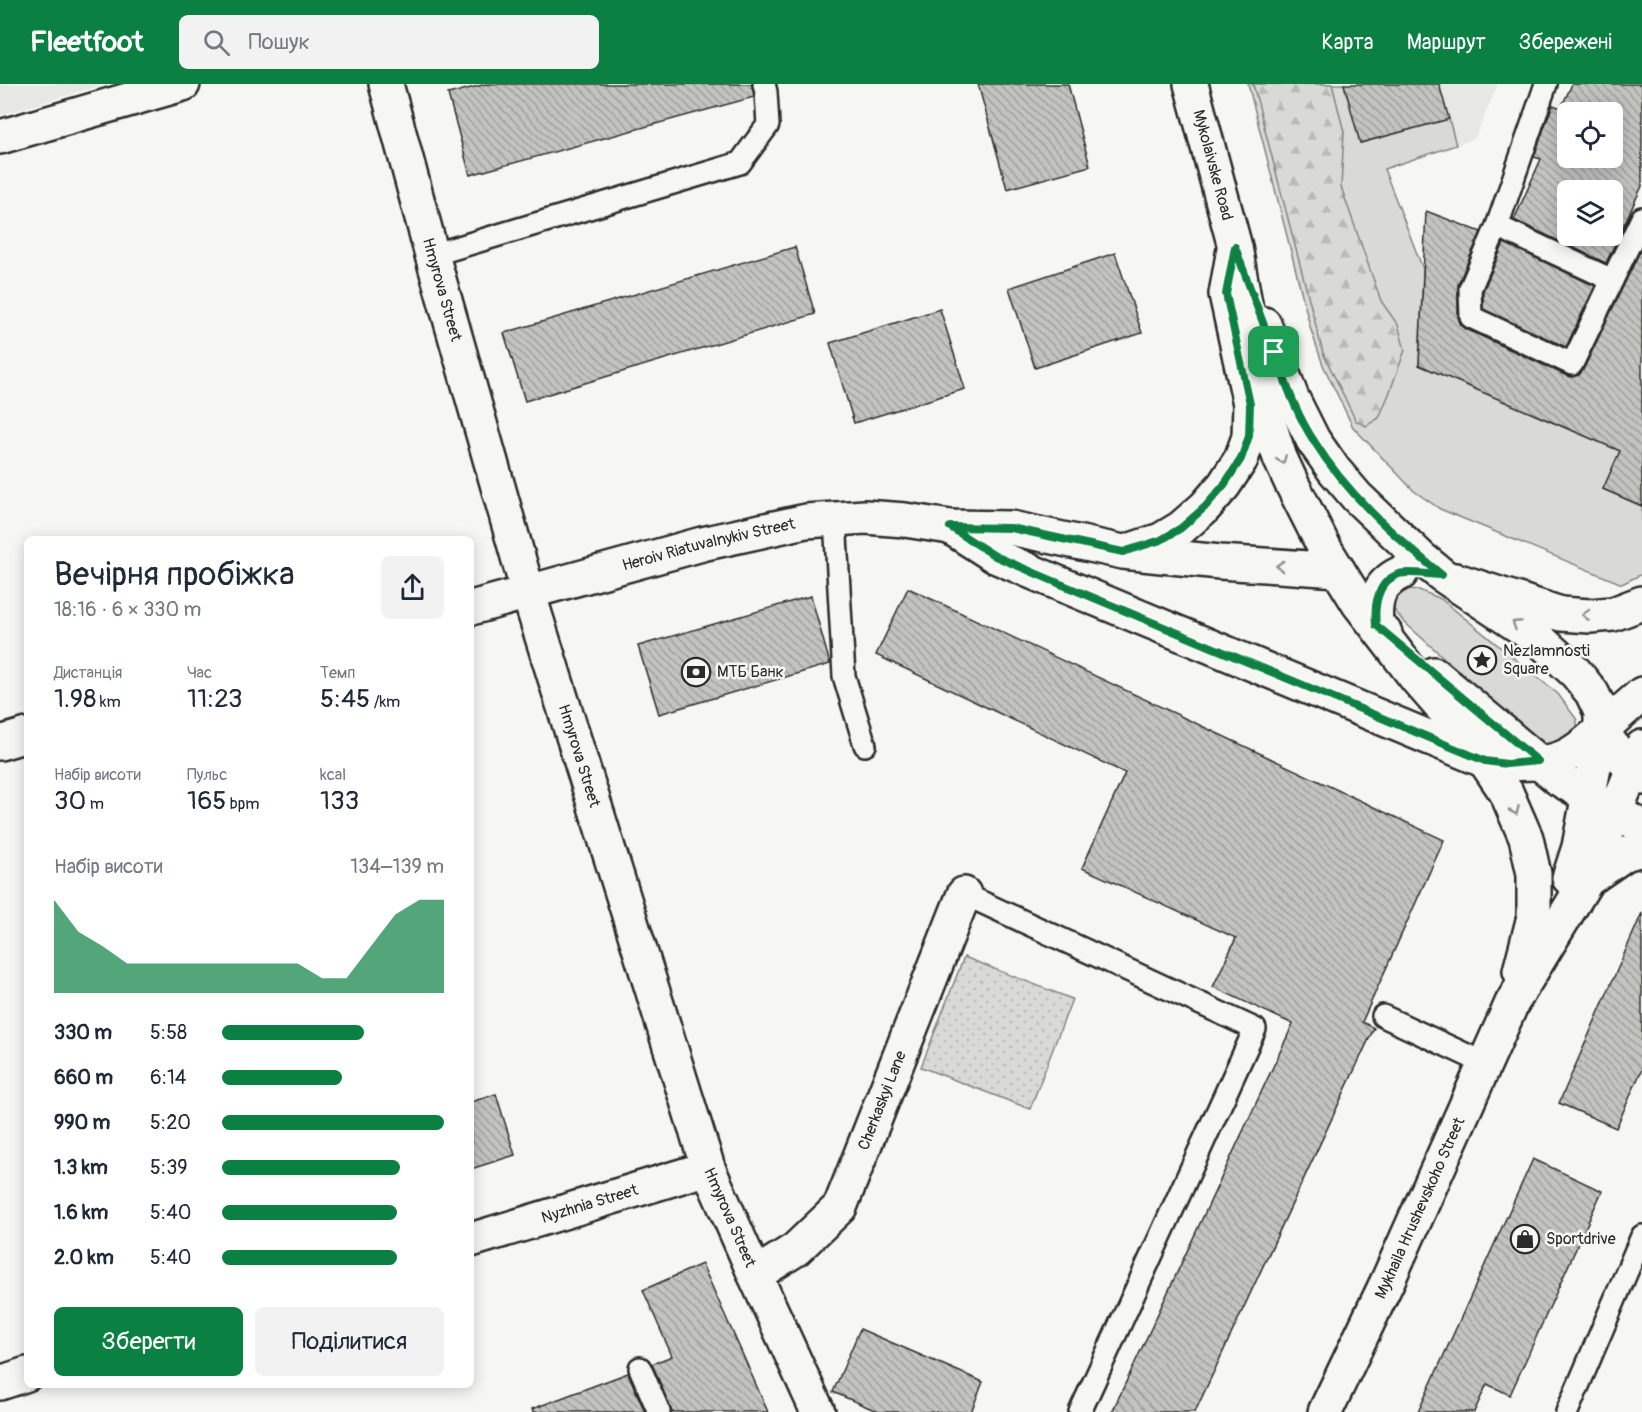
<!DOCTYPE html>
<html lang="uk">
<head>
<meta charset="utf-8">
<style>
	body { margin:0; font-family:Pangolin,sans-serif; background:#f2f2f3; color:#1f2937; height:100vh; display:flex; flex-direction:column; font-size:22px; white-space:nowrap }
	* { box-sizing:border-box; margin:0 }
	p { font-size:20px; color:#747a83 }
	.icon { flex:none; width:33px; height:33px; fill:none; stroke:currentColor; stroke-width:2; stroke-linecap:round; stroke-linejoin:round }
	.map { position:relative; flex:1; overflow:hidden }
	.drawer { position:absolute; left:24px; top:452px; width:450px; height:852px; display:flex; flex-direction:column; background:#fff; border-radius:9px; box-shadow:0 3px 15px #0003 }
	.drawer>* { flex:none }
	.buttons { position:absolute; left:1557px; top:18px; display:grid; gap:12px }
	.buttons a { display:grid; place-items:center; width:66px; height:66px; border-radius:9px; background:#fff; box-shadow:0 3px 15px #0003; font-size:30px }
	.pin { position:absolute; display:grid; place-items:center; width:51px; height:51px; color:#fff; margin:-26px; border-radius:12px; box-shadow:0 3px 9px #0006 }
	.round { display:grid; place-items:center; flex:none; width:63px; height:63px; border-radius:9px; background:#f2f2f3 }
	.head { display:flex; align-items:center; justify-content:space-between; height:102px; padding:0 30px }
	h1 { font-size:33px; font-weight:600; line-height:45px }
	.figures { display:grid; grid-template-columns:repeat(3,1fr); gap:9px; height:102px; padding:6px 30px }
	.figures div { display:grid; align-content:center }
	.figures b { font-size:26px; font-weight:600 }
	.figures small { font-size:16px; font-weight:400 }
	.figures p { font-size:16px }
	.chart { height:168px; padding:12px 30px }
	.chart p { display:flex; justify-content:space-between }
	.chart svg { width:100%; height:108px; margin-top:6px; fill:#0b8043; opacity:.7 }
	.button { display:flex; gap:12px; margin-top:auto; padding:12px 30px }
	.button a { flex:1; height:69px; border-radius:9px; background:#0b8043; color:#fff; font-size:24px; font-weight:600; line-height:69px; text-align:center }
	.button a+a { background:#f2f2f3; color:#1f2937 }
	ul { padding:0 30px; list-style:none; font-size:20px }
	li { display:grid; grid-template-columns:96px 72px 1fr; align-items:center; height:45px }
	li i { height:15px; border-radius:8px; background:#0b8043 }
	header { display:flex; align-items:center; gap:36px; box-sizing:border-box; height:84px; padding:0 30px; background:#0b8043; color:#fff }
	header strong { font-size:28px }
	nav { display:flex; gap:33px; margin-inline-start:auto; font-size:21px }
	.search { width:420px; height:54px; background:#f2f2f3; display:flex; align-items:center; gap:15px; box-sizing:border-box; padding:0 21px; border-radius:9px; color:#747a83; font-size:22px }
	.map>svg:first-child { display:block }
</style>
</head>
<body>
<header>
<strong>Fleetfoot</strong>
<div class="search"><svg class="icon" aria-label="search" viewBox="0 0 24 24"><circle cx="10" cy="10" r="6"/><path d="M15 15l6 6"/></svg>Пошук</div>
<nav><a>Карта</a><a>Маршрут</a><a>Збережені</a></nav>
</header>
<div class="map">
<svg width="1642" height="1328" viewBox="0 0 1642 1328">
	<defs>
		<pattern id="forest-firs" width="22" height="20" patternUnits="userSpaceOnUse" patternTransform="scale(1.5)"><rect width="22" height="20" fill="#d9d9d5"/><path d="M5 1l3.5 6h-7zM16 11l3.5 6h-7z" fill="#babab7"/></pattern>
		<pattern id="park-dots" width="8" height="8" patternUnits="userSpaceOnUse" patternTransform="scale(1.5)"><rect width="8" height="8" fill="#d9d9d5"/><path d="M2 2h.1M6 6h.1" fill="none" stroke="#babab7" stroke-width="1.8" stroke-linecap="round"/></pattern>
		<pattern id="building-back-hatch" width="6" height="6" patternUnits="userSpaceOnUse" patternTransform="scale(1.5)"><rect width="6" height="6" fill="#c3c3c0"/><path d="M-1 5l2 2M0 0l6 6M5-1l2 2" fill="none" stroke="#9f9f9c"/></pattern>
	</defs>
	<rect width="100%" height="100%" fill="#f6f6f2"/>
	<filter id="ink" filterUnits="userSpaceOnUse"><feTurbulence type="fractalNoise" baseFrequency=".0167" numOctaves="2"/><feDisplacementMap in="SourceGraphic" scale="12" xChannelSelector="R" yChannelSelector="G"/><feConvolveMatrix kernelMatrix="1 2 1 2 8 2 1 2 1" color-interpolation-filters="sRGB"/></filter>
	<g filter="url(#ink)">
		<g fill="#e7e7e3">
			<path d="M0,0h105l-105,31z"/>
			<path d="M1439,0h59l-23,54 -19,7z"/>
		</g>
		<g fill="#d9d9d5" stroke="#828280" stroke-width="1.5">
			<path d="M1248,0h96l17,59 88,-24 7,26 -72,24 39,100 -4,96 151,65 54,12 -21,47 39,17v68l-20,10 -182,-75 -26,-18 -61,-64 -30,-62 -12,-35z"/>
			<path d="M1408,505l11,1 22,9 117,95 19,26v9l-2,7 -26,11 -10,-4 -136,-122 -11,-14v-5l8,-11z"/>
		</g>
		<path fill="url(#forest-firs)" stroke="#828280" stroke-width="1.5" d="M1253,0h79l12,48 -3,55 40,114 17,24 7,25 -16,44 -10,24 -13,8 -10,-5 -33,-68z"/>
		<path fill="url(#park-dots)" stroke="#828280" stroke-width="1.5" d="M964,873l108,42 -42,110 -109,-42z"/>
		<g fill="url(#building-back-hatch)" stroke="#2b2b2b" stroke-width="1.5" fill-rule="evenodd">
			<path d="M486,0h266l2,13 -284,78 -22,-81z"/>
			<path d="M978,0h90l22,82 -83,23z"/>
			<path d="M1344,0h95l10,35 -89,24z"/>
			<path d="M1572,0h70v102l-36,77 -92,-43 27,-61 -7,-2 14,-40 5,-12 8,3zM1568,28h44v46h-44zM1568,106h44v46h-44z"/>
			<path d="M1426,127l55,21 -23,52v33l3,8 5,4 101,47 5,1 7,-2 4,-5 59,-123v259l-39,-17 17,-38 -201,-86z"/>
			<path d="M1504,159l91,43 -29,61 -83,-38v-18z"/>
			<path d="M795,163l20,67 -290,87 -21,-68z"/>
			<path d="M1115,169l27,80 -107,35 -26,-80z"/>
			<path d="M940,225l25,80 -111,34 -24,-80z"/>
			<path d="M908,504l536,252 -82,182 12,6 -179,384h-83l181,-388 -80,-37 23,-49 -154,-70 43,-95 -249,-118z"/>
			<path d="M811,512l19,68 -171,50 -21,-68z"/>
			<path d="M1642,829v156l-26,59 -57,-25z"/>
			<path d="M496,1010l19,61 -44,14v-67z"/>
			<path d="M1533,1075l69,32 -92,204 -23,-11 -13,28h-56z"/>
			<path d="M702,1180l40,89 26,59h-96l-20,-48 20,-8 -29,-66z"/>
			<path d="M860,1245l123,53 -12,30h-92l-46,-20z"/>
			<path d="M628,1289l17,39h-112l-1,-3z"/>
		</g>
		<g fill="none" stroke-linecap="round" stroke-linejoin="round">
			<g stroke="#2b2b2b" stroke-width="26">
				<g id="service">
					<path d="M1546,0l-49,142 -27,63 1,28 101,47 70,-146"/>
					<path d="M1497,142l115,54"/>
					<path d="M432,171l308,-92 28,-38 -2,-33 -2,-8"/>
					<path d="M835,435l9,157 21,69"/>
					<path d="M964,810l291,135 -175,383"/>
					<path d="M1383,932l101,47"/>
					<path d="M640,1284l19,44"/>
					<path d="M1567,1328l75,-176"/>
				</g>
			</g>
			<g stroke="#2b2b2b" stroke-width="38">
				<g id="minor">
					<path id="s1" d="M386,0l46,171 96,337 180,576 47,107 63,137"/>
					<path d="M0,53l183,-53"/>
					<path id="s2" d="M471,1156l237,-72"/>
					<path id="s3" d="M755,1191l41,-26 44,-42 124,-313"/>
					<path d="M0,1299l27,-9"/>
				</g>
			</g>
			<g stroke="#2b2b2b" stroke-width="38">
				<g id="tertiary">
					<path d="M950,443l45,29 56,24 444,185"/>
					<path d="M1131,466l30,-10 20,-12 24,-21 19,-22 17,-26 8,-22 1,-33 -24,-110 8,-45"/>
					<path d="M1456,496l105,34 29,2 23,-2 29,-11"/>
					<path id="s4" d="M471,524l231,-64 104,-23 59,-4 40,3 45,7 61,1 112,24 97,10 118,8"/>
					<path d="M0,659l27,-8"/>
					<path d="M1485,677l21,31 20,46 8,36v43l-14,54"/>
					<path d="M1569,794l10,-31 22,-117 41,-36"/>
					<path d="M1587,796l38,-26 17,-5"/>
					<path id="s5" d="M1325,1328l63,-132 124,-277 75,-123 55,-133"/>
				</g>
			</g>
			<g stroke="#2b2b2b" stroke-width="38">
				<g id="primary">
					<path id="s6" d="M1191,0l44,163 28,158 17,53 12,26 33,65 34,55 57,74 36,41 33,42c21,3 63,5 81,-5 13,-6 24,-16 35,-26"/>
					<path d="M1264,240l28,74 21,42 21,30 23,27 64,61 21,17 98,65 36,33 16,20 9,19v18l17,24 24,24"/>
					<path d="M1385,549l-9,-8c-2,-24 1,-41 25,-52"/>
					<path d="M1434,590l125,105 83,48"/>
				</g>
			</g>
			<use href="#service" stroke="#f6f6f2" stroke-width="21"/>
			<use href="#minor" stroke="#f6f6f2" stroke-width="33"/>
			<use href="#tertiary" stroke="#f6f6f2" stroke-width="33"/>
			<use href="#primary" stroke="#f6f6f2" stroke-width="33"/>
		</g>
		<defs><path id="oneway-chevron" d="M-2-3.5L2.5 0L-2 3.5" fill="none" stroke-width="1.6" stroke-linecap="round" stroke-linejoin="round" transform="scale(1.5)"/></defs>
		<g stroke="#90908e">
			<use href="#oneway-chevron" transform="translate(1282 376) rotate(69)"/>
			<use href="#oneway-chevron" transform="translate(1280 482) rotate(-176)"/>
			<use href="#oneway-chevron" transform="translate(1586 531) rotate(-178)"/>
			<use href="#oneway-chevron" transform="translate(1516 540) rotate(-147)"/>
			<use href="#oneway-chevron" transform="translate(1515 727) rotate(66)"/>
		</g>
	</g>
	<g fill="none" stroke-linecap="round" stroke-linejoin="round" filter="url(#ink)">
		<g stroke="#fff" stroke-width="12">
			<path id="route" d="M1235,163c14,38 28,77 43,115 10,27 20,55 36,79 32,52 80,95 128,134 -12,0 -32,-4 -43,-1 -22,7 -25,32 -23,51l162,136 -31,3 -22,-3 -434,-181 -56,-24 -45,-29 61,1 112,24 38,-12 20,-12 24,-21 19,-22 17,-26 8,-23 1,-32 -24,-110z"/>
		</g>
		<use href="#route" stroke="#0b8043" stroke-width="8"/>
	</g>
	<defs>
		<g id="sight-ring" transform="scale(1.5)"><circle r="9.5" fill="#f6f6f2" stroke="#2b2b2b" stroke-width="1.5"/><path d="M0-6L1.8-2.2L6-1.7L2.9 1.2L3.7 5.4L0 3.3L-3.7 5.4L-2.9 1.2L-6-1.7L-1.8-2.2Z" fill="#2b2b2b"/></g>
		<g id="bank-ring" transform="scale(1.5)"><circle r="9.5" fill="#f6f6f2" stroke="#2b2b2b" stroke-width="1.5"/><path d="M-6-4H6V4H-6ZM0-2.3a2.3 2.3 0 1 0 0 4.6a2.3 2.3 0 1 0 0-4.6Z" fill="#2b2b2b"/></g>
		<g id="shop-ring" transform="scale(1.5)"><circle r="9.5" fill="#f6f6f2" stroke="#2b2b2b" stroke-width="1.5"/><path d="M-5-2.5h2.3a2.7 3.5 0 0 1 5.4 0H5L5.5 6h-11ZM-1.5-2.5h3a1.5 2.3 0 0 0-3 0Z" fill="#2b2b2b"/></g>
	</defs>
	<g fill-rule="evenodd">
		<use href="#sight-ring" x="1482" y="576"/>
		<use href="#bank-ring" x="696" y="588"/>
		<use href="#shop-ring" x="1525" y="1155"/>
	</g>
	<g text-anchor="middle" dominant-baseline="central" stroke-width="5" stroke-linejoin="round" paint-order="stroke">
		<g font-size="16" fill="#2b2b2b" stroke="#f6f6f2">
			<text stroke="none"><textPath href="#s6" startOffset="84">Mykolaivske Road</textPath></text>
			<text stroke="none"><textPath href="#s1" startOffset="213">Hmyrova Street</textPath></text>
			<text stroke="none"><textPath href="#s4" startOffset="246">Heroiv Riatuvalnykiv Street</textPath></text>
			<text stroke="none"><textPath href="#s1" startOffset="699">Hmyrova Street</textPath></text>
			<text stroke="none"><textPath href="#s3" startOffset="224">Cherkaskyi Lane</textPath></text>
			<text stroke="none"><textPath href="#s2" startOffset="124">Nyzhnia Street</textPath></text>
			<text stroke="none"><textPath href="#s5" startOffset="225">Mykhaila Hrushevskoho Street</textPath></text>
			<text stroke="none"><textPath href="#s1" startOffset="1185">Hmyrova Street</textPath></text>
		</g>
		<g font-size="16" fill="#2b2b2b" stroke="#f6f6f2" text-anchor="start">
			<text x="1503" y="567">Nezlamnosti<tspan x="1503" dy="18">Square</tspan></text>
			<text x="717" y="588">МТБ Банк</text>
			<text x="1546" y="1155">Sportdrive</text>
		</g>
	</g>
</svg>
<div class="buttons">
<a><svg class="icon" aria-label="locate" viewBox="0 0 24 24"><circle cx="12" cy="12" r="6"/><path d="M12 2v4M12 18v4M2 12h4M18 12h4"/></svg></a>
<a><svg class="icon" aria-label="layers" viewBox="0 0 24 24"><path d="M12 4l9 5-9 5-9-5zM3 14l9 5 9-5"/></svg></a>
</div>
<div class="pin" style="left:1274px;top:268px;background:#1e9e55"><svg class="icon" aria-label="arrive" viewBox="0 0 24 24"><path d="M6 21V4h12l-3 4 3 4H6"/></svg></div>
<section class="drawer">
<div class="head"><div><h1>Вечірня пробіжка</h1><p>18:16 · 6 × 330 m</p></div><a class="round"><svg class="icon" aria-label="share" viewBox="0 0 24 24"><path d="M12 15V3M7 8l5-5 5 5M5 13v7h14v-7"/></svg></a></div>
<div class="figures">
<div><p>Дистанція</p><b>1.98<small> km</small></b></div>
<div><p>Час</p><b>11:23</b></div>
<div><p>Темп</p><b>5:45<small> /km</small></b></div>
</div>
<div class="figures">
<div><p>Набір висоти</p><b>30<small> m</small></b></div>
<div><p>Пульс</p><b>165<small> bpm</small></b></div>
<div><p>kcal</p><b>133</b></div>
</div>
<div class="chart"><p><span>Набір висоти</span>134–139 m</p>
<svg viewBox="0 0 160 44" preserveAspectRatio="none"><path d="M0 44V6L10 19L20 25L30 32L40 32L50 32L60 32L70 32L80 32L90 32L100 32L110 38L120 38L130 25L140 12L150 6L160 6V44z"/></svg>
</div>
<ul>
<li><b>330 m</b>5:58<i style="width:64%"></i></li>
<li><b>660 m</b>6:14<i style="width:54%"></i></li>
<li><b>990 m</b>5:20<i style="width:100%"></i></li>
<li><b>1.3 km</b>5:39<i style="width:80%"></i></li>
<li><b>1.6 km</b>5:40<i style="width:79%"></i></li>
<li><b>2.0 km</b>5:40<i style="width:79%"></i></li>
</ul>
<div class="button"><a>Зберегти</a><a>Поділитися</a></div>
</section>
</div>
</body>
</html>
